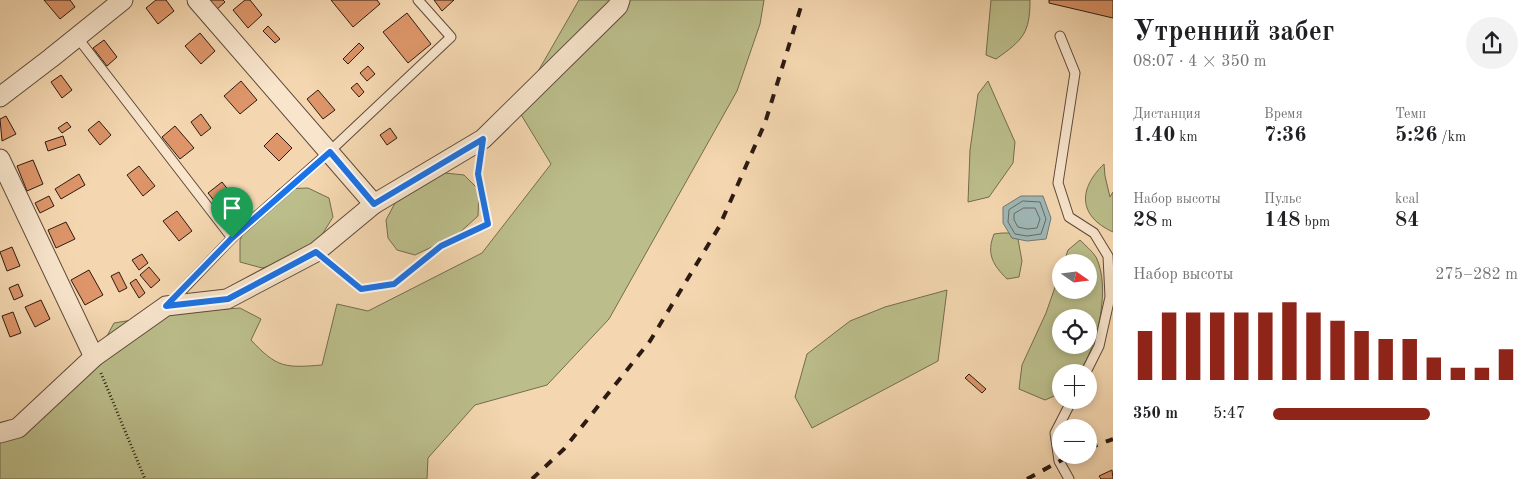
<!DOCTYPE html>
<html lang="ru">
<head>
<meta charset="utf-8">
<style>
	body { margin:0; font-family:"Old Standard TT",serif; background:#f2f2f2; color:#202124; height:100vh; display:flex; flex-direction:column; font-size:19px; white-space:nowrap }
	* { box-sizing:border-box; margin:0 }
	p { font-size:16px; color:#757577 }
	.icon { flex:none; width:28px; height:28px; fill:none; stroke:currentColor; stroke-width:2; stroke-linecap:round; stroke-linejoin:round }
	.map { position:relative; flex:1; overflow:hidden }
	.drawer { display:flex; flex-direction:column; background:#fff; width:425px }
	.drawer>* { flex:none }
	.needle { width:32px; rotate:104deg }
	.controls { position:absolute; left:1052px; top:254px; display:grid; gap:10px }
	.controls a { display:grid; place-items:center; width:45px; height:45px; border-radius:50%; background:#fff; box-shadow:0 2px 8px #0003; font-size:25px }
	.pin { position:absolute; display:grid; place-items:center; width:42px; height:42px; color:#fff; margin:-51px -21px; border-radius:50% 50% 50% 0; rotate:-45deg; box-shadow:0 0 5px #0007 }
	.pin .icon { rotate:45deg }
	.round { display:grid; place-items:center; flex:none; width:52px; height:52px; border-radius:26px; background:#f2f2f2 }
	.head { display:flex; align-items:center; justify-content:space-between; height:85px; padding:0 20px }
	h1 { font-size:28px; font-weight:800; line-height:38px }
	.metrics { display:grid; grid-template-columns:repeat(3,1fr); gap:8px; height:85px; padding:5px 20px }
	.metrics div { display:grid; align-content:center }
	.metrics b { font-size:21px; font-weight:800 }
	.metrics small { font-size:14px; font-weight:400 }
	.metrics p { font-size:14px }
	.chart { height:140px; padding:10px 20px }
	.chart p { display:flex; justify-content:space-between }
	.chart svg { width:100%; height:90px; margin-top:5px; stroke:#8f2418; stroke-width:6 }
	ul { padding:0 20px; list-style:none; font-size:16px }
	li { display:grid; grid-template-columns:80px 60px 1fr; align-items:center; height:38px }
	li i { height:12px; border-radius:6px; background:#8f2418 }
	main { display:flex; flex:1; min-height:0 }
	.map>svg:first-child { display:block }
</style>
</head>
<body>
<main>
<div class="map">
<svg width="1113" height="479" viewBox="0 0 1113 479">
	<rect width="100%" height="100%" fill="#f4d7b0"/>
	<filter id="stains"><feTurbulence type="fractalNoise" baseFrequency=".004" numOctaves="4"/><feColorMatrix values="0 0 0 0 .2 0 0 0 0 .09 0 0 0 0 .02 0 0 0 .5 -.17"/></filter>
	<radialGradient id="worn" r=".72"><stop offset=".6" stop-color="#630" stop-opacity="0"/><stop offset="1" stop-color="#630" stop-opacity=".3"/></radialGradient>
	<g fill="#bbbe8b" stroke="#746c4f" fill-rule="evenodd">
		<path d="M579,0h185l-4,24 -23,67 -128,228 -62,66 -72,20 -47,53 -1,21h-427v-39l86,-65 28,-52 61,-10 65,-5 21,11 -10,21c26,28 34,28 71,25l15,-61 31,7 114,-58 69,-89 -34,-56z"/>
		<path d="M991,0h39c0,33 -7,40 -34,59l-10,-4z"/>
		<path d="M988,81l27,61 -2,21 -24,34 -21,5 2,-52 8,-56z"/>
		<path d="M1104,164l1,12 5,21 3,-5v40c-35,-16 -35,-43 -9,-68z"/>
		<path d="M445,173l19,2 15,15 -1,26 -21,19 -42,20 -18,-5 -9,-12 -2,-18 9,-17z"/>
		<path d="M308,188l21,10 4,19 -13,21 -32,24 -26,6 -22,-6v-22l8,-17 31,-34z"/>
		<path d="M1002,233h7l3,5 6,1 4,22 -3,16 -12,2c-14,-14 -21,-25 -13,-45z"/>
		<path d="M1080,240c5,5 12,11 16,17 15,30 2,89 -17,115h-18v21l-16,7 -26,-11 3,-24 24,-52 15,-43v20h28v-28h-25l4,-12zM1061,318h28v27h-28z"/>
		<path d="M947,290l-9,71 -126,67 -17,-31 12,-43 43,-33 35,-14z"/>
	</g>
	<path fill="#9fb7b5" stroke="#717974" d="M1021,196h22l8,22 -5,21 -19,2 -15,-3 -9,-15v-16z"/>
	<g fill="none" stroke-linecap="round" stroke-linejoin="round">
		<g stroke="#666964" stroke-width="1">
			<path d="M1023,201l17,1 6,17 -5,15 -14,2 -12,-2 -7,-12 1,-12z"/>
			<path d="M1024,208h11l5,11 -3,9 -10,1 -9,-2 -4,-7v-6z"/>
		</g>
	</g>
	<g fill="#dd9569" stroke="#2d1b13">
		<path d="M44,0h26l5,7 -15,12z"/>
		<path d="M156,0h10l8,11 -16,13 -12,-16z"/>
		<path d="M205,0h18l2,2 -10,9z"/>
		<path d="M245,0h5l12,15 -14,13 -15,-18z"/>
		<path d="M331,0h46l3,4 -27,23z"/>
		<path d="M434,0h20l-12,11z"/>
		<path d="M1049,0h64v18l-64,-15z"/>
		<path d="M407,13l24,31 -23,19 -25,-31z"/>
		<path d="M268,26l12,13 -5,4 -12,-12z"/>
		<path d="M200,33l15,18 -14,13 -16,-18z"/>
		<path d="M104,40l13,17 -10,9 -14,-18z"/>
		<path d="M359,43l5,5 -16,16 -5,-5z"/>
		<path d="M368,66l7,8 -8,7 -7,-8z"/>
		<path d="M61,75l11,15 -10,8 -11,-16z"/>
		<path d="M241,81l16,19 -17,14 -16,-18z"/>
		<path d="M357,83l7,9 -5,5 -8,-9z"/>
		<path d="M318,90l17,20 -12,9 -16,-20z"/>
		<path d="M201,114l10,14 -10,8 -10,-14z"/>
		<path d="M6,116l10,18 -14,7 -2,-22z"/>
		<path d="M99,121l12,14 -11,10 -12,-15z"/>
		<path d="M67,122l4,5 -9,6 -4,-5z"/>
		<path d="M175,126l19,22 -14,11 -18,-22z"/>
		<path d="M390,128l7,10 -10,7 -7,-10z"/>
		<path d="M277,133l15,15 -13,13 -15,-15z"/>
		<path d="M63,136l3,9 -18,6 -3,-9z"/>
		<path d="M33,160l10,24 -16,7 -10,-25z"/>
		<path d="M139,166l16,20 -12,10 -16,-21z"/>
		<path d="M79,174l6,11 -24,14 -6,-10z"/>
		<path d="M222,182l11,14 -14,11 -11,-14z"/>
		<path d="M49,196l5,10 -14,7 -5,-10z"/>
		<path d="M177,211l15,20 -13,10 -16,-20z"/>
		<path d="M66,222l9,17 -19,9 -8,-18z"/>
		<path d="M12,247l8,19 -13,5 -7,-19z"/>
		<path d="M142,254l6,9 -9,7 -7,-10z"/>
		<path d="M149,267l11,13 -9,8 -11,-13z"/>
		<path d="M89,270l14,25 -18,10 -14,-25z"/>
		<path d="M119,272l8,16 -8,4 -8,-16z"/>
		<path d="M136,279l9,14 -6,5 -9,-15z"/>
		<path d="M18,284l5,12 -9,4 -5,-12z"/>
		<path d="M41,300l9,19 -15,8 -10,-20z"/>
		<path d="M13,312l8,21 -11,4 -8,-21z"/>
		<path d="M969,374l17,15 -4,4 -17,-15z"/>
		<path d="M1112,470l1,9h-12l-2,-3z"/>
	</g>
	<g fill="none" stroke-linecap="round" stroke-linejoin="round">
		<g stroke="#5f4a3a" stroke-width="11">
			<g id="lane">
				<path d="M1060,36l15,37 -17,110 11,34 25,16 14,23 2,41 -11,49 -13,26"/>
				<path d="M77,37l155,201 -62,65"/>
				<path d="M232,238l97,-86 122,-115 -33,-37"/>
				<path d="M1069,479l-10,-18 -4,-28 17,-33"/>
			</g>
		</g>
		<g stroke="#5f4a3a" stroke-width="21">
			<g id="street">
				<path d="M197,0l177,204"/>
				<path d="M0,97l51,-39 72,-58"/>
				<path d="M0,159l94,198"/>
				<path d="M0,433l18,-5 76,-71 72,-51 61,-7 89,-47 58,-48 109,-65 135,-133 2,-6"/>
			</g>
		</g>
		<g stroke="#2d1b13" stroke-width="3" stroke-dasharray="1 2.5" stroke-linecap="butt">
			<path d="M329,263l32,26 33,-5 47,-38 47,-22 -10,-50 2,-12"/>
			<path d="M101,373l44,106"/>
		</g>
		<use href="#lane" stroke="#f8e5cc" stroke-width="9"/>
		<use href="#street" stroke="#f8e5cc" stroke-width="19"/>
		<g stroke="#2d1b13" stroke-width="4" stroke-dasharray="9 9" stroke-linecap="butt">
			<path d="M1089,448l24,-9"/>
			<path d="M532,479l32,-30 86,-108 69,-114 46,-104 38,-123"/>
			<path d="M1027,479l44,-24"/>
		</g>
	</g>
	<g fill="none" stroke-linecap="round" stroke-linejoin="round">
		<g stroke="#fff" stroke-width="10">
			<path id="route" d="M483,139l-5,35 10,50 -47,22 -47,38 -33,5 -45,-37 -88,47 -62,7 66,-68 98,-86 44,52z"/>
		</g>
		<use href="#route" stroke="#1a73e8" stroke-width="6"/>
	</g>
	<rect width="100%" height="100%" filter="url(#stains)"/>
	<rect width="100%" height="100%" fill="url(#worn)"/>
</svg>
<div class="controls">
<a><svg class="needle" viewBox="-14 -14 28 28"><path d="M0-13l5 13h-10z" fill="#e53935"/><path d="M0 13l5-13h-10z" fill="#757577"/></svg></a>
<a><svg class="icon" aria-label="locate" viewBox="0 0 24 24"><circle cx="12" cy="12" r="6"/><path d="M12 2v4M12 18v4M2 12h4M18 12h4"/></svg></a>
<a>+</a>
<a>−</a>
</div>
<div class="pin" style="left:232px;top:238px;background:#1e9e55"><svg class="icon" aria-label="arrive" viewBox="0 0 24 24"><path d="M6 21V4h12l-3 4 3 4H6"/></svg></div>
</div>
<section class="drawer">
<div class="head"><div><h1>Утренний забег</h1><p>08:07 · 4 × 350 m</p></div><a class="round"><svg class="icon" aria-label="share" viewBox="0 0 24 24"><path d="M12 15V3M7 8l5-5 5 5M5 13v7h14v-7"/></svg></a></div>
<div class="metrics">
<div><p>Дистанция</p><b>1.40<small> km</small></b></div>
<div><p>Время</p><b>7:36</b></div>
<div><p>Темп</p><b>5:26<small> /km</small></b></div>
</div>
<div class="metrics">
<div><p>Набор высоты</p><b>28<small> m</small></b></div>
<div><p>Пульс</p><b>148<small> bpm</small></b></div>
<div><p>kcal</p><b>84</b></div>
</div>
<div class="chart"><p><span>Набор высоты</span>275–282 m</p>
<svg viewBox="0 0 160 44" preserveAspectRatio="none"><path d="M5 44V20M15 44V11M25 44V11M35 44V11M45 44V11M55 44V11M65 44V6M75 44V11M85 44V15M95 44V20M105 44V24M115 44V24M125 44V33M135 44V38M145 44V38M155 44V29"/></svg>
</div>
<ul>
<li><b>350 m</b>5:47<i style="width:64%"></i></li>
</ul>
</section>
</main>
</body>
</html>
